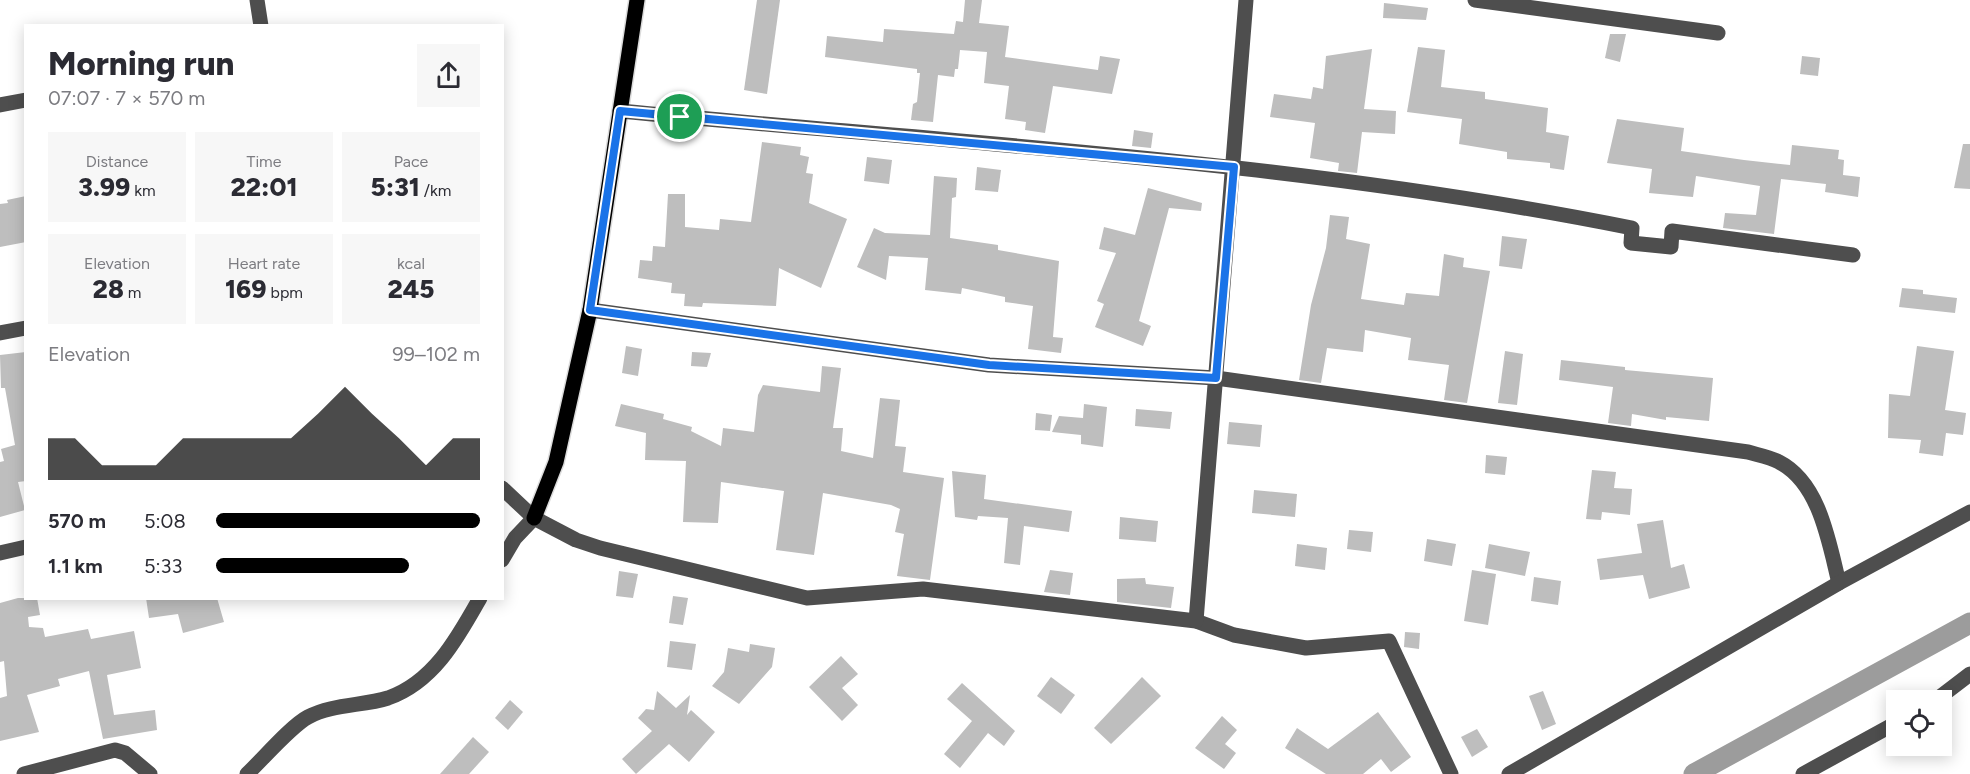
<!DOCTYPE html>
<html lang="en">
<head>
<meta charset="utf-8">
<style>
	body { margin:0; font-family:Figtree,sans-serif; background:#f7f7f7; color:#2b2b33; height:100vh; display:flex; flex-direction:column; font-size:22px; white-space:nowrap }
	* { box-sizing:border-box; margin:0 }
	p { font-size:20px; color:#7c7c81 }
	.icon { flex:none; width:33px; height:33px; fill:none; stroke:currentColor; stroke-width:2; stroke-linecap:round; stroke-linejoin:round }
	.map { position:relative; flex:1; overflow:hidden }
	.sheet { position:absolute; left:24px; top:24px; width:480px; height:576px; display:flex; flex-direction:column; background:#fff; border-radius:0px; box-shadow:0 3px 15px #0003 }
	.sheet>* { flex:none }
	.fabs { position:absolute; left:1886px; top:690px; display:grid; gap:12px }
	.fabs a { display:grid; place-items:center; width:66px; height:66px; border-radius:0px; background:#fff; box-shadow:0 3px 15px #0003; font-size:30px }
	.pin { position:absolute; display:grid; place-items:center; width:51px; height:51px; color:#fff; margin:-26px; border:3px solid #fff; border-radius:50%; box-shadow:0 2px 6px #0007 }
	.round { display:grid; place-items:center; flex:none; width:63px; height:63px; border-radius:0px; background:#f7f7f7 }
	.overview { display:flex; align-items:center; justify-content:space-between; height:102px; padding:0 24px }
	h1 { font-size:33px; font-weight:800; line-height:45px }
	.metrics { display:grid; grid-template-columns:repeat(3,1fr); gap:9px; height:102px; padding:6px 24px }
	.metrics div { display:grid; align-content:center; border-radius:0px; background:#f7f7f7; text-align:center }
	.metrics b { font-size:26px; font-weight:800 }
	.metrics small { font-size:16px; font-weight:400 }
	.metrics p { font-size:16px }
	.chart { height:168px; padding:12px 24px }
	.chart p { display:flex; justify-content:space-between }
	.chart svg { width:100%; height:108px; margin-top:6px; fill:#000; opacity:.7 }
	ul { padding:0 24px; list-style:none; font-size:20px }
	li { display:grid; grid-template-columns:96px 72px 1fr; align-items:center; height:45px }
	li i { height:15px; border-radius:8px; background:#000 }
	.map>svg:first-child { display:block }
</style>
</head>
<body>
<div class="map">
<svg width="1970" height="774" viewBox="0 0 1970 774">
	<rect width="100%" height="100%" fill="#fff"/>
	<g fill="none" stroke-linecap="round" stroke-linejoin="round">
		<path stroke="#9c9c9c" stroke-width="21" d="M1694,774l276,-151"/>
	</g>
	<g fill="#bebebe">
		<path d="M757,0h23l-13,94 -23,-4z"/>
		<path d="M965,0h17l-3,23 30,3 -4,31 93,13 2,-14 20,3 -8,35 -59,-8 -8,47 -20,-3 1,-8 -21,-3 4,-33 -25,-3 3,-31 -27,-2 -2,19h-3l-1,8 -16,-2 -5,47 -22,-2 2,-16 4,-2 3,-29h-3v-4l-92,-12 2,-21 56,6 1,-13 70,5 2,-13 7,1z"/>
		<path d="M1384,3l44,5 -2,12 -43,-2z"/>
		<path d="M1610,34h16l-6,28 -15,-4z"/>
		<path d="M1418,47l27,3 -4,37 44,5v7l63,9 -2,24 23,4 -5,34 -14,-2v-5l-43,-4v-7l-48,-8 3,-25 -55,-7z"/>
		<path d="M1372,49l-8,60 32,2 -1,23 -33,-2 -5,41 -19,-2 1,-8 -29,-5 5,-35 -45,-6 4,-23 37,5 2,-12 10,2 3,-33z"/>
		<path d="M1802,56l18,2 -2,18 -18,-2z"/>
		<path d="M1617,119l67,9 -3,23 63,9 46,5 2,-20 47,5 -1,9 6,1 -1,15 17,2 -2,20 -33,-5 1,-8 -45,-5 -7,55 -51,-6 2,-15 31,2 4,-29 -64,-10 -3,21 -44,-4 3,-24 -45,-6z"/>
		<path d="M1134,130l19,3 -2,15 -19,-2z"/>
		<path d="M762,142l39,5 -1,8 9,2 -3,16 7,1 -4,29 38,16 -26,69 -42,-20 -3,38 -73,-3 -1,4 -18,-1 1,-12 -14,-1 1,-10 -34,-5 2,-18 12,1 1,-15 12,1 3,-53h17v33l34,3 1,-11 31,3z"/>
		<path d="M1963,144h7v45l-16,-1z"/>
		<path d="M867,157l25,3 -3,24 -25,-3z"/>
		<path d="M977,167l24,3 -3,22 -23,-2z"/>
		<path d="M934,176l23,2 -1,19 -4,1 -2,40 48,7v5l61,11 -6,76 10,1 -2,15 -33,-4 5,-43 -28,-4v-5l-43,-9 -1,6 -36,-4 3,-32 -39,-2 -3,24 -29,-13 17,-39 11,5 45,2z"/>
		<path d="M1148,188l54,15 -1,8 -32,-3 -30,113 12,5 -8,20 -48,-19 9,-23 -7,-3 19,-48 -17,-4 5,-22 31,8z"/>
		<path d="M26,196v46l-26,5v-43l8,-1 -1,-3z"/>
		<path d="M1330,215l19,2 -3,22 24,5 -9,55 43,6 2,-12 33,3 5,-42 20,4 -1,9 27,4 -23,132 -23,-3 5,-35 -41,-5 3,-22 -46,-8 -2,22 -36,-4 -6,35 -22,-3 12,-75 15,-57z"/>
		<path d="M1502,236l25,3 -5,30 -23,-3z"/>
		<path d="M1902,288l21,2v4l34,4 -2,15 -56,-6z"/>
		<path d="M626,346l16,3 -4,27 -16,-3z"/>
		<path d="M1917,346l37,5 -9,59 21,3 -3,22 -17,-2 -3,23 -24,-3 2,-13 -33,-2 1,-44 21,2z"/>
		<path d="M1505,351l18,3 -6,51 -19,-2z"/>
		<path d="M26,352v129l-8,1 7,28 -25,7v-55l4,-1 -3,-12 14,-4 -10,-57h-4l-1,-33z"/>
		<path d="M692,352l19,1 -4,14 -16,-1z"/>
		<path d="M1561,360l64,7v3l88,8 -4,43 -43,-4v3l-34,-6 -1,12 -23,-3 5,-36 -54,-7z"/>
		<path d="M822,366l19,2 -8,60h10l-2,23 32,7 7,-60 20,2 -5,46 11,1 -3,25 41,6 -14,102 -33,-4 7,-42 -9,-2 5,-23 -9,-4 -68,-12 -9,62 -38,-5 8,-59 -63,-9 -3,41 -35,-1 3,-61 -41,-1 1,-27 -31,-7 6,-22 43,10 -1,5 29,8 -1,4 30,15 2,-18 31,4 4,-37 5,-10 57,7z"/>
		<path d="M1084,404l23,3 -4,40 -22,-3v-9l-29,-3 7,-16 24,2z"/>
		<path d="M1136,409l36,3 -2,17 -35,-3z"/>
		<path d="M1036,413l16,2 -2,16 -15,-1z"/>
		<path d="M1229,422l33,3 -2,22 -33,-3z"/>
		<path d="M1486,455l21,2 -2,18 -20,-2z"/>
		<path d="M1592,470l24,2 -2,16 18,1 -2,26 -28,-3 -1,8 -15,-1z"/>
		<path d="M952,471l34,4 -2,24 88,12 -3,21 -45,-6 -4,39 -16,-2 4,-45 -30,-2 -1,4 -22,-3z"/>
		<path d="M1254,490l43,4 -2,23 -43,-4z"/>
		<path d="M1120,517l38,4 -2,21 -37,-3z"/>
		<path d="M1663,520l8,48 13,-4 6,24 -41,11 -6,-24 -43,5 -3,-21 45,-6 -5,-29z"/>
		<path d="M1349,530l24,2 -2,20 -24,-3z"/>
		<path d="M1427,539l29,5 -4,22 -28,-5z"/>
		<path d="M1297,544l30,4 -2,22 -30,-4z"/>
		<path d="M1489,544l41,8 -5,24 -40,-8z"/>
		<path d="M1050,570l23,3 -3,22 -26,-3z"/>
		<path d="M1472,570l24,4 -8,51 -24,-4z"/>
		<path d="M619,571l19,3 -5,24 -17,-2z"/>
		<path d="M1534,577l27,4 -3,24 -27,-4z"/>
		<path d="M1145,578l1,6 28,3 -3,21 -54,-6v-23z"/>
		<path d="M673,596l15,2 -5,27 -14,-2z"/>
		<path d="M18,598h19l3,17 -12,2 1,10 14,1 2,9 43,-8 3,10 43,-8 7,37 -34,7 7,40 41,-5 2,20 -54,9 -14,-68 -31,8 2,7 -33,9 12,37 -39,9v-43l7,-2 -3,-35 -4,1v-59z"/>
		<path d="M146,598h71l7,24 -41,11 -5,-19 -29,4z"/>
		<path d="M1405,632l15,1 -1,16 -15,-2z"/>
		<path d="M670,641l26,3 -4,26 -25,-3z"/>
		<path d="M750,644l25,4 -3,19 -33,37 -27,-18 12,-14 4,-24 21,4z"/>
		<path d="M841,656l17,18 -16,14 16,17 -16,16 -33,-34z"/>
		<path d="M1051,677l24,18 -14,19 -24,-18z"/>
		<path d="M1142,677l19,19 -50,48 -17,-16z"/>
		<path d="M962,683l53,48 -11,15 -16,-13 -28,35 -16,-14 28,-33 -25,-22z"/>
		<path d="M657,691l19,17 14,-13 -3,20 4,-5 24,22 -26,30 -20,-18 -33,30 -14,-15 30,-28 -14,-13 8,-9 8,1z"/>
		<path d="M1543,691l13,33 -14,6 -13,-34z"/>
		<path d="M510,700l13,12 -15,18 -13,-12z"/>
		<path d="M1378,712l33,45 -20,15 -10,-13 -18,15h-37l-41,-26 12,-20 31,21z"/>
		<path d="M1222,716l15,14 -12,14 11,9 -12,16 -29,-21z"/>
		<path d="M1477,729l11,18 -16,10 -11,-20z"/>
		<path d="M473,737l16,15 -20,22h-29z"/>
	</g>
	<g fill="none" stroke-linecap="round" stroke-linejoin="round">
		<g stroke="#dbdbdb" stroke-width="18">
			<path id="major" d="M534,518l22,-56 34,-152 47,-310"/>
		</g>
		<g stroke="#4e4e4e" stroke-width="15">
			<path d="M257,0l4,26"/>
			<path d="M1475,0l243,33"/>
			<path d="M0,105l26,-5"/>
			<path d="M620,111c338,32 679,50 1012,117l-1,15 40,4 1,-16 181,24"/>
			<path d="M590,310l399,55 227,13 532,74c10,3 22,5 31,10 41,21 50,81 60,121"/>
			<path d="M0,333l26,-5"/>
			<path d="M502,488l32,30 42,22 24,8 207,50 116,-9 273,32 38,14 72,13 83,-7 62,133"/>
			<path d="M0,553l26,-6"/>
			<path d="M502,560l13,-22 19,-20"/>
			<path d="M1196,621l50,-621"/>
			<path d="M1936,700l34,-26"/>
			<path d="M24,774l91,-24 10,3 25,21"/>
			<path d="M247,774c16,-15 44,-48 61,-57 24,-13 55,-11 80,-19 46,-16 70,-61 92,-100"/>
			<path d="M1509,774l330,-191 131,-71"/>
			<path d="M1803,774l93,-51"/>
		</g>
		<use href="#major" stroke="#000" stroke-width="15"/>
	</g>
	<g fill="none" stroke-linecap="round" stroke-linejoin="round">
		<g stroke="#fff" stroke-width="12">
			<path id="route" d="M620,111l614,56 -18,211 -227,-13 -399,-55z"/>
		</g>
		<use href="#route" stroke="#1a73e8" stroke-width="8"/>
	</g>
</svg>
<div class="fabs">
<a><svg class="icon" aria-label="locate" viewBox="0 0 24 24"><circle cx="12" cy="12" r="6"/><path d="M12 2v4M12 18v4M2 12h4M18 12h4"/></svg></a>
</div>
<div class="pin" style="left:680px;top:117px;background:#1e9e55"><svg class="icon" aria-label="arrive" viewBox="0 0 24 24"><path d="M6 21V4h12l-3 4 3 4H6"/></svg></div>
<section class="sheet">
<div class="overview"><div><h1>Morning run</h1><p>07:07 · 7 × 570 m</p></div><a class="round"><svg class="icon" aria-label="share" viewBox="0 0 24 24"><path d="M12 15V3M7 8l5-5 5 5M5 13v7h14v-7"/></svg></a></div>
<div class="metrics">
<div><p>Distance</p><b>3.99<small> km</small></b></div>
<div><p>Time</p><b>22:01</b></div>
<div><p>Pace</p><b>5:31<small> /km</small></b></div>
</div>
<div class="metrics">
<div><p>Elevation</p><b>28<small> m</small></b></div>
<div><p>Heart rate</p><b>169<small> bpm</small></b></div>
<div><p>kcal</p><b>245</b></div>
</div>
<div class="chart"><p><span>Elevation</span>99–102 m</p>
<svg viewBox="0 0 160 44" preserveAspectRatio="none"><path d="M0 44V27L10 27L20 38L30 38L40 38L50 27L60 27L70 27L80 27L90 27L100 17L110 6L120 17L130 27L140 38L150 27L160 27V44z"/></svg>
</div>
<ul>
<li><b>570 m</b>5:08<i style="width:100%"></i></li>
<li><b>1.1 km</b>5:33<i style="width:73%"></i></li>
</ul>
</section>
</div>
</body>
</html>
